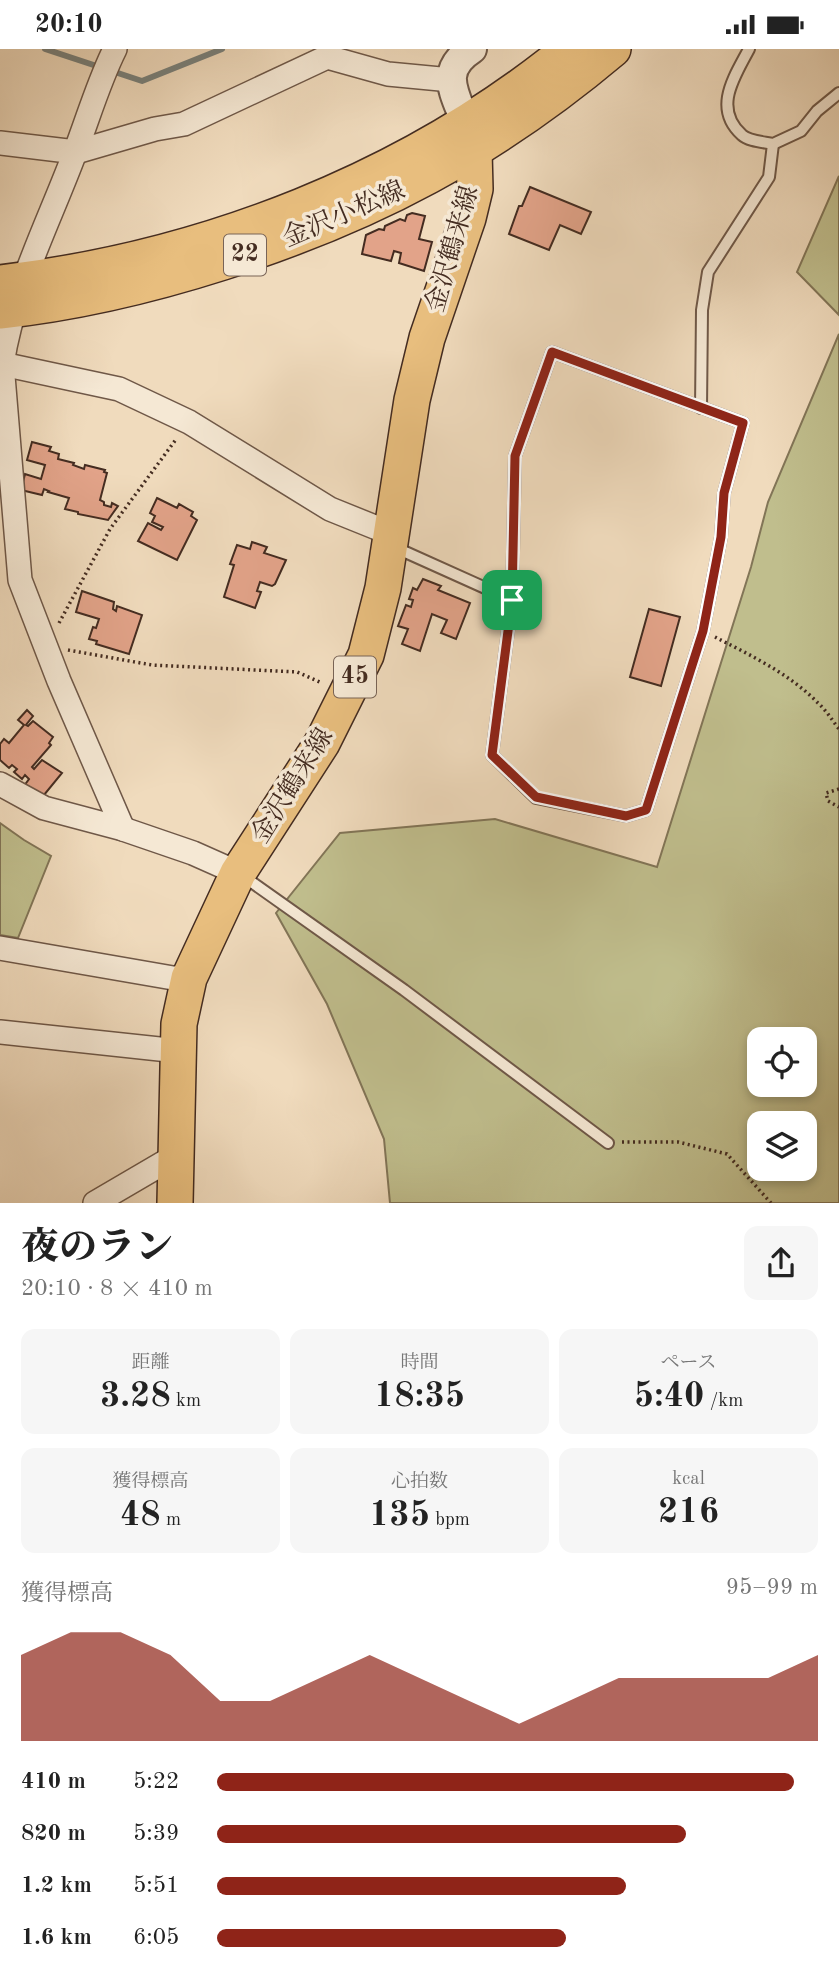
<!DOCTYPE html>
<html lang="ja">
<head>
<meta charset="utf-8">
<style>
	body { margin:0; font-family:"Old Standard TT","Noto Serif JP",serif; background:#f6f6f6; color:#222; height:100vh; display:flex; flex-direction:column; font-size:26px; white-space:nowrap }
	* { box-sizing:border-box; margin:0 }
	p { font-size:23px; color:#767676 }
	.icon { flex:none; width:38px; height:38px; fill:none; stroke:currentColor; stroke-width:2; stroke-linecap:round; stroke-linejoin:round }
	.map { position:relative; height:1154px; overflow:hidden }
	.sheet { display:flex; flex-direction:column; background:#fff; flex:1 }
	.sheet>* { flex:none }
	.fabs { position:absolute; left:747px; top:978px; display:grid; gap:14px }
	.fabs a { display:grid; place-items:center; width:70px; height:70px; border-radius:14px; background:#fff; box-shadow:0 4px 10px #0003; font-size:35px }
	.pin { position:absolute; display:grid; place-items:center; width:60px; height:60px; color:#fff; margin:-30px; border-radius:14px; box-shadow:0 4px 10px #0006 }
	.round { display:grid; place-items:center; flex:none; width:74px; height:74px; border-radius:14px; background:#f6f6f6 }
	.head { display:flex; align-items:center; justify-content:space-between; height:119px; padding:0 21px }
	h1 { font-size:38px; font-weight:800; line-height:52px }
	.stats { display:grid; grid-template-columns:repeat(3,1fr); gap:10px; height:119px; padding:7px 21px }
	.stats div { display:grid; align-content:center; border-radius:14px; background:#f6f6f6; text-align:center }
	.stats b { font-size:35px; font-weight:800 }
	.stats small { font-size:19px; font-weight:400 }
	.stats p { font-size:19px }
	.chart { height:196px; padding:14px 21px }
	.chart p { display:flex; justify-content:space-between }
	.chart svg { width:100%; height:126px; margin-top:7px; fill:#8f2418; opacity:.7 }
	ul { padding:0 21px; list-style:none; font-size:23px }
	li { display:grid; grid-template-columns:112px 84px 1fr; align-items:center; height:52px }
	li i { height:18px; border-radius:9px; background:#8f2418 }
	.status { display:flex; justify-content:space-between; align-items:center; height:49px; padding:0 35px; background:#fff; direction:ltr }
	.status svg { height:19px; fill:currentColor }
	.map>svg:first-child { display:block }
</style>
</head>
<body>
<div class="status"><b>20:10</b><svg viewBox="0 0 49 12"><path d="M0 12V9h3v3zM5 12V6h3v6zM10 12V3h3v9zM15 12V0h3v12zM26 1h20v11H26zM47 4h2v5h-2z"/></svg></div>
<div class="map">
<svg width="839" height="1154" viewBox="0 0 839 1154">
	<rect width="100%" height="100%" fill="#f0dbbd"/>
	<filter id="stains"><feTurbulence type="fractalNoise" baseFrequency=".00286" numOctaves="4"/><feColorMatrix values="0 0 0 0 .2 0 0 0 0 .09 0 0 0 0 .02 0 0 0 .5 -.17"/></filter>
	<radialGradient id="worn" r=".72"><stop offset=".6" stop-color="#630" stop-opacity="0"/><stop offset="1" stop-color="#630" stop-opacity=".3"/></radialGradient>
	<g fill="#c0be8d" stroke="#827557" stroke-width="2" fill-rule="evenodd">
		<path d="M839,127v139l-42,-43z"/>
		<path d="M839,285v869h-449l-6,-64 -57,-135 -51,-91 64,-80 155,-14 162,48 94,-300 17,-65zM760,990h45v46h-45zM760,1074h45v46h-45z"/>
		<path d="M0,774l24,17 27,16 -33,82 -18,-3z"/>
	</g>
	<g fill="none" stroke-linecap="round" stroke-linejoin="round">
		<path stroke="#79817c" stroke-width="6" d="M45,0l97,32 80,-32"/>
	</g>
	<g fill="#e2a389" stroke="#442c21" stroke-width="2">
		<path d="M530,138l61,25 -10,22 -21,-9 -11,25 -40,-16 10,-28h3z"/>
		<path d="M412,164l13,3 -6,23 13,3 -8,29 -25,-8 2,-10 -7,-2 -3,10 -29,-7 4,-19 13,-6 5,1 1,-4 15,-7 5,2 2,-6z"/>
		<path d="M32,393l19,5 -2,4 10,3 -1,5 16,4 -1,2 11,4 1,-4 20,5 -1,2 3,1 -7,27 4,2v3l7,2 1,-4 6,3 -10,14 -30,-6v-2l-13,-3 4,-11 -21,-6 1,-1 -5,-2 -2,6 -21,-5 4,-16 16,5 4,-14 -18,-5z"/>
		<path d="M157,449l20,10 2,-4 14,8 -2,4 6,4 -20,40 -39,-19 10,-18 13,7 2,-3 -11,-5 3,-6 -5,-3z"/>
		<path d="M252,493l15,5 -3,6 22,7 -11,24 -3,2 -12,-4 -3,9 4,1 -6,16 -31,-11 10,-32 -4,-1 7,-19 13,4z"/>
		<path d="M423,530l18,7 -3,4 32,13 -14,36 -15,-6 6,-13 -15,-6 -12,37 -18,-7 6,-15 -10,-3 8,-21 5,2 2,-7 -4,-1 4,-11 4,2z"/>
		<path d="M82,542l32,11 -1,7 3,2 1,-5 25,9 -13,39 -33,-10 1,-3 -8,-2 4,-12 3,1 3,-9 -23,-7z"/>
		<path d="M649,560l31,8 -19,69 -31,-9z"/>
		<path d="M27,661l6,6 -7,9 2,1 5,-5 20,16 -4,6 2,2 -19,22 2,2 8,-9 20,13 -18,22 -20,-9 5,-7 -4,-4 -3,4 -8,-7 3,-3 -5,-4 -3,3 -9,-8v-16l4,-5 5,4 15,-18 -6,-5z"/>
	</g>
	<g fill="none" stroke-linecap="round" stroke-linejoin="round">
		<g stroke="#6f5848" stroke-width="14">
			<g id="service">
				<path d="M749,0c-14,27 -37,59 -7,86 6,6 22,7 31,9l28,-13 16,-20 22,-18"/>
				<path d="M701,359l1,-98 6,-38 61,-95 4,-33"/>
				<path d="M397,493l6,9 109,49 -20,155 44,43 90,18 20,-6 57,-179 18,-94 3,-44 19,-70 -191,-71 -37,104 -3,144"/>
				<path d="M243,827l161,114 204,153"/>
			</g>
		</g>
		<g stroke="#6f5848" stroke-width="26">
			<g id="minor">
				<path d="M115,0c-17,34 -27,70 -41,106 -26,69 -61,136 -72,209l18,216 39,101 64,148"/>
				<path d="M0,94l76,9 79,-23 29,-5 143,-67 61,17 63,6"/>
				<path d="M2,315l117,25 70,33 141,87 62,25"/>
				<path d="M0,735l44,24 79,21 70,24 45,20"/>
				<path d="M0,899l173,30h16"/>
				<path d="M0,983l178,19"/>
				<path d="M95,1154l82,-48"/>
			</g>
		</g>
		<g stroke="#6f5848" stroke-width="32">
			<path id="tertiary" d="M466,75c-11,-31 -28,-53 6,-75"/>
		</g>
		<g stroke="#442c21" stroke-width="38">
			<g id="primary">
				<path d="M0,234c205,-24 409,-103 569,-234"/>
				<path d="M0,262c76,-8 151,-26 223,-49 150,-48 269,-111 390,-213"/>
				<path d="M175,1154l4,-179 10,-46 49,-105 84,-130 44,-88 17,-67 29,-188 15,-62 41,-120 7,-29 -1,-38 -8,-27"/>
			</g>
		</g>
		<g stroke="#442c21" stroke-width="3.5" stroke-dasharray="2 3.5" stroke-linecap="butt">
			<path d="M59,574l51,-94 67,-91"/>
			<path d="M715,588c35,18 75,37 103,66 8,7 14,17 21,26"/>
			<path d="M68,601l84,15 145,7 25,11"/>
			<path d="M839,740l-13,4 2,8 11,6"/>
			<path d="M622,1093h56l49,12 44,49"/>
		</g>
		<use href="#service" stroke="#f5e8d4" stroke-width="10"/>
		<use href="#minor" stroke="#f5e8d4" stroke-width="23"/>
		<use href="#tertiary" stroke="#f5e8d4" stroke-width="28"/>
		<use href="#primary" stroke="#e8be7e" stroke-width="35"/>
	</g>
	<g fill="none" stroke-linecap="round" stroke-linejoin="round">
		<g stroke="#fff" stroke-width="14">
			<path id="route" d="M552,303l191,71 -19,70 -3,44 -18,94 -57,179 -20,6 -90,-19 -44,-42 20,-155 3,-144z"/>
		</g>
		<use href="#route" stroke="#8f2418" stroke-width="9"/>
	</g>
	<g text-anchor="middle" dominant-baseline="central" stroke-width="7" stroke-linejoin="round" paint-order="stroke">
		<g fill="#f5e8d4" stroke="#796457" stroke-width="2">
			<rect x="224" y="185.5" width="42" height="41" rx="5"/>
			<rect x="334" y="607.5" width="42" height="41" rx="5"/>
		</g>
		<g font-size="24" font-weight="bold" fill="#442c21">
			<text x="245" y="206">22</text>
			<text x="355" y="628">45</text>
		</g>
		<g font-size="26" fill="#442c21" stroke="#f5e8d4">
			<text transform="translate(344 166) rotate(-23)">金沢小松線</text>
			<text transform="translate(453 200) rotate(-74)">金沢鶴来線</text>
			<text transform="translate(293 737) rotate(-58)">金沢鶴来線</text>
		</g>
	</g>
	<rect width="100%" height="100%" filter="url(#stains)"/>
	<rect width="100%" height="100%" fill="url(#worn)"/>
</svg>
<div class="fabs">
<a><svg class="icon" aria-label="locate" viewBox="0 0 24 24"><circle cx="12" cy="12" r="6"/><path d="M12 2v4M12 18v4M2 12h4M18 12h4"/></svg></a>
<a><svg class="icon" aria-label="layers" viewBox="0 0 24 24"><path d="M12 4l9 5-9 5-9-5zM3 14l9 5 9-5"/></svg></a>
</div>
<div class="pin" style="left:512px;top:551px;background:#1e9e55"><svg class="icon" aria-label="arrive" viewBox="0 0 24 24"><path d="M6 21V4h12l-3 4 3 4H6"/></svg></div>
</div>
<section class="sheet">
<div class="head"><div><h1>夜のラン</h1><p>20:10 · 8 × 410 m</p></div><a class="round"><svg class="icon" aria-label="share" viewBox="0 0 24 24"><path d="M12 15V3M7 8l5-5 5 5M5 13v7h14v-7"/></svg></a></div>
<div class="stats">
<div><p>距離</p><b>3.28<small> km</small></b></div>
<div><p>時間</p><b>18:35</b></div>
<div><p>ペース</p><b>5:40<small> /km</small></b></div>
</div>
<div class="stats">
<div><p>獲得標高</p><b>48<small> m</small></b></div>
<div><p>心拍数</p><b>135<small> bpm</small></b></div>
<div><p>kcal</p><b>216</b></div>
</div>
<div class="chart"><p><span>獲得標高</span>95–99 m</p>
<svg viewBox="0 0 160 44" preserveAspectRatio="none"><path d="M0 44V14L10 6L20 6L30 14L40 30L50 30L60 22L70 14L80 22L90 30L100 38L110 30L120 22L130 22L140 22L150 22L160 14V44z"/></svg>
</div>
<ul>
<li><b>410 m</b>5:22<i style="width:96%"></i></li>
<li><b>820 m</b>5:39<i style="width:78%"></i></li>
<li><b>1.2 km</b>5:51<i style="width:68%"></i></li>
<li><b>1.6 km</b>6:05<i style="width:58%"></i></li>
</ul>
</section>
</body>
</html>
